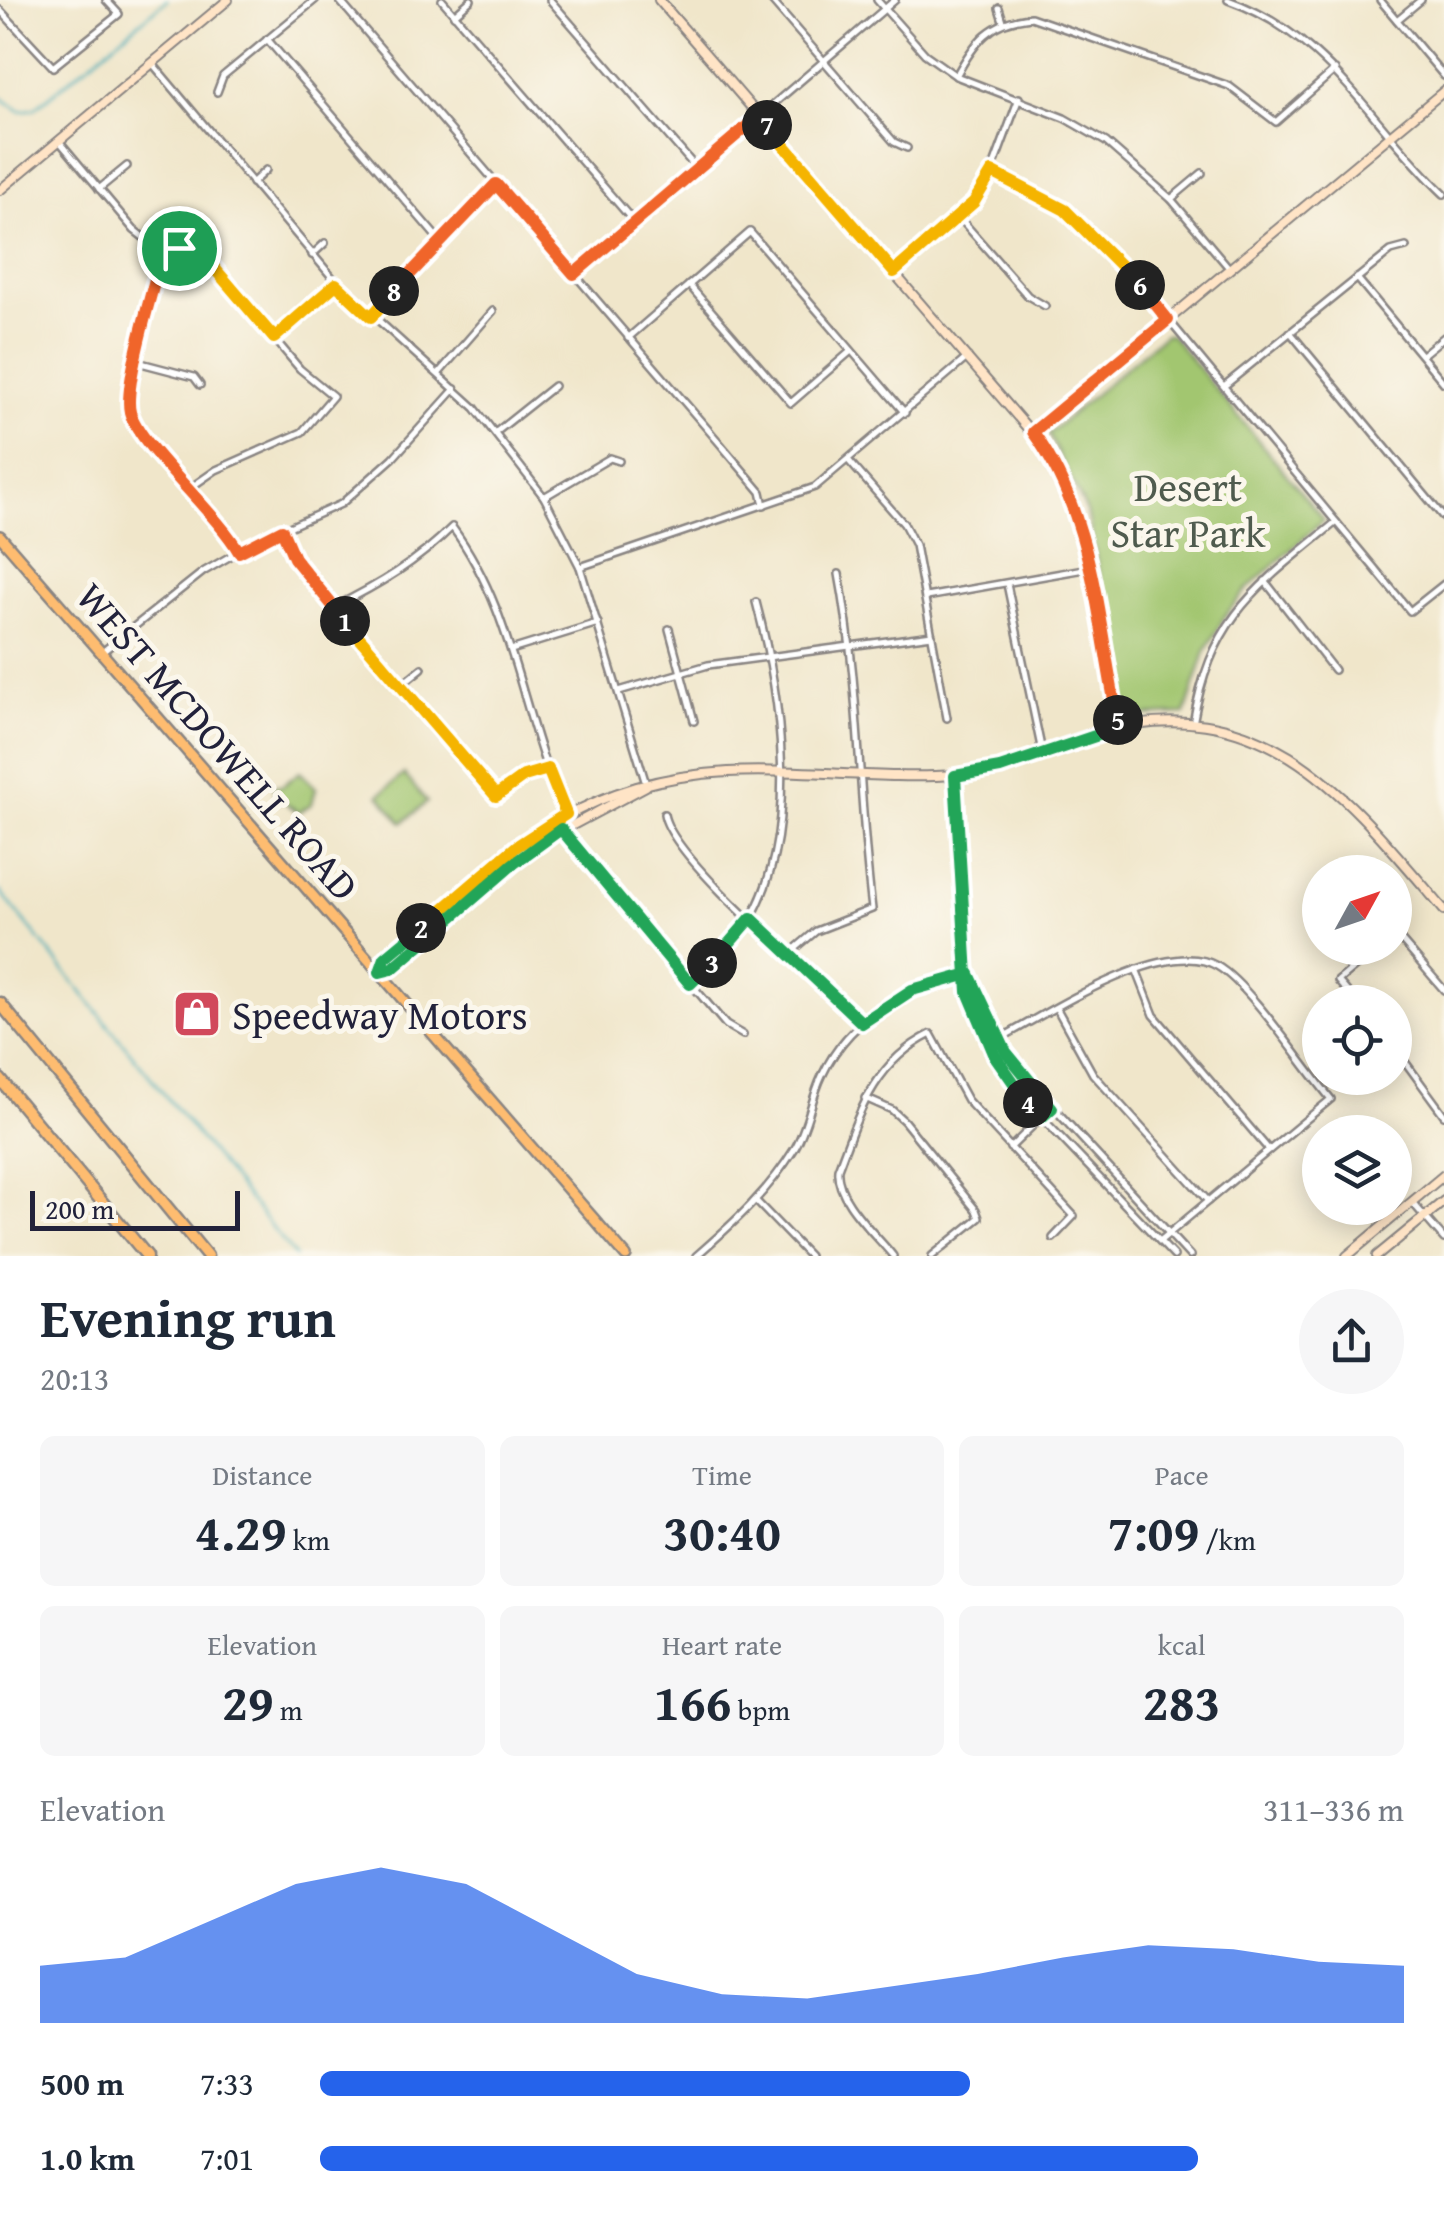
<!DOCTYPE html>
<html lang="en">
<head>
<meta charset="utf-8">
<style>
	body { margin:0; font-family:"Gentium Book Plus",serif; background:#f6f6f7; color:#1f2937; height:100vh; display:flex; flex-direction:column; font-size:38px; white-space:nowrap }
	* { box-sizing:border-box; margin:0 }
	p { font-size:32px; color:#747a83 }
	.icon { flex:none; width:55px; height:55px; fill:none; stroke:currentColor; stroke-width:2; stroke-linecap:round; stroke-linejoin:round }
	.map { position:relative; height:1256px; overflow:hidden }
	.panel { display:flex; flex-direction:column; background:#fff; flex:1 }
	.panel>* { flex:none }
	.needle { width:65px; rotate:50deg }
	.controls { position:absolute; left:1302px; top:855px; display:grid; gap:20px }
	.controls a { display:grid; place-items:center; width:110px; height:110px; border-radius:50%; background:#fff; box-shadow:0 5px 25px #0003; font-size:50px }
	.scale { position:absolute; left:30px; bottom:25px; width:210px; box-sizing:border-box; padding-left:10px; border:5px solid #22223b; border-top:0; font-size:28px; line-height:35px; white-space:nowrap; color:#22223b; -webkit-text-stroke:8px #fbf7ec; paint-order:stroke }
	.pin { position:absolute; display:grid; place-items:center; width:85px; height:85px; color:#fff; margin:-42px; border:5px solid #fff; border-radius:50%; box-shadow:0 2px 10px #0007 }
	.km { position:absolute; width:50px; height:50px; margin:-25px; border-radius:50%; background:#222; color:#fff; font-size:28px; line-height:50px; text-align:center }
	.round { display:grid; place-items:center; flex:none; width:105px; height:105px; border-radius:52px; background:#f6f6f7 }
	.headline { display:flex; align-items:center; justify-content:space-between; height:170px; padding:0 40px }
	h1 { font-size:55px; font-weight:700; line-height:75px }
	.metrics { display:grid; grid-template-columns:repeat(3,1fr); gap:15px; height:170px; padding:10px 40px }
	.metrics div { display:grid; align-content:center; border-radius:15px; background:#f6f6f7; text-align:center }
	.metrics b { font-size:50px; font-weight:700 }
	.metrics small { font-size:28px; font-weight:400 }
	.metrics p { font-size:28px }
	.chart { height:280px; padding:20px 40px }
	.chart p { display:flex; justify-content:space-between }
	.chart svg { width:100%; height:180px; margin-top:10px; fill:#2563eb; opacity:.7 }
	ul { padding:0 40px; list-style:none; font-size:32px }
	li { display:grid; grid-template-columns:160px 120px 1fr; align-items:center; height:75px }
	li i { height:25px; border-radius:12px; background:#2563eb }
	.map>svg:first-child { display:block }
</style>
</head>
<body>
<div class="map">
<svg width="1444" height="1256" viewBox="0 0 1444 1256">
	<rect width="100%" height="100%" fill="#fbf7ec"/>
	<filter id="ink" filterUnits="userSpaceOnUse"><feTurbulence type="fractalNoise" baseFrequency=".01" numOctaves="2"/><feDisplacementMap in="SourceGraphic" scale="20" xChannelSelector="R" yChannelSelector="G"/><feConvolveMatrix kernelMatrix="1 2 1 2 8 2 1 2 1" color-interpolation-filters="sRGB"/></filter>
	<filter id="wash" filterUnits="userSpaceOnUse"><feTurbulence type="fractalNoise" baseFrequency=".0048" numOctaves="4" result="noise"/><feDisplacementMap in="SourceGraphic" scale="40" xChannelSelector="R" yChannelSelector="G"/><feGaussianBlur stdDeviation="2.25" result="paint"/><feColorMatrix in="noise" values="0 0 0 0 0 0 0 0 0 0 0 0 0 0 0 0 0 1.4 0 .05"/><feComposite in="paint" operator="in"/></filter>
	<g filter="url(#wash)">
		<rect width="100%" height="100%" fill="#f0e6ca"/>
		<g fill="#a2c670" stroke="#627456" stroke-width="2.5">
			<path d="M1165,334l6,1 153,185 -78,70 -21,26 -20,36 -20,62 -53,2 -7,-8 -38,-196 -39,-78z"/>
			<path d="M300,772l16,16 -4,16 -14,8 -17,-13 -4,3 -4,-16h9z"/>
			<path d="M404,774l23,28 -25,21 -23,-28z"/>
		</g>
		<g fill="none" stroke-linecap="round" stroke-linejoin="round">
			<g stroke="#3aaab7" stroke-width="2.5">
				<path d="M0,97l20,14 14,-2 133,-109"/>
				<path d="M0,891l295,365"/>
			</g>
		</g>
	</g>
	<g filter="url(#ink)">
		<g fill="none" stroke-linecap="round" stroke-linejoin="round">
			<g stroke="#898482" stroke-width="10">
				<g id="street">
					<path d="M339,0l378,440 44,52 3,13"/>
					<path d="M442,0l193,223"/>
					<path d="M550,0l147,169"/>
					<path d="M771,0l123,142 13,6"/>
					<path d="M877,0l48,54 31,22 108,42 42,24 65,57 59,70"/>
					<path d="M1228,0c103,37 140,122 216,194"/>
					<path d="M1380,0l64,76"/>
					<path d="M999,8l4,13"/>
					<path d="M0,10l53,57 66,-53 -13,-14"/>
					<path d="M454,15l17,-15"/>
					<path d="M1397,20l24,-20"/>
					<path d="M267,39l172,201"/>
					<path d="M152,63l185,220 138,125 69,89 36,70 66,217"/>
					<path d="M956,76c19,-35 34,-55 75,-59l198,69 47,36 59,-52"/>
					<path d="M217,92l6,-16 92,-76"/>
					<path d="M60,142l74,88 14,11 56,14 96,114 33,27 -31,36 -86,38 -26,18"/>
					<path d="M992,172l73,38 58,55 287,346 34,-27"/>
					<path d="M252,183l14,-13"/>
					<path d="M99,189l28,-23"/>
					<path d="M1171,199l31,-26"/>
					<path d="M958,216l70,80 17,10"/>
					<path d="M164,245l-34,148c-5,47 84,116 109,159"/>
					<path d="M179,248l5,-13"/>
					<path d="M312,255l13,-12"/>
					<path d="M894,271l90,-79 35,-94"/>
					<path d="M575,274l320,-274"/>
					<path d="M1357,278l87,105"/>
					<path d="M689,285l102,118 60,-52"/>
					<path d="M371,317l124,-133"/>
					<path d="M1290,332l154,186"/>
					<path d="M274,338l62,-54"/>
					<path d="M628,338l122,-106 155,181"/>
					<path d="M1422,355l22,-18"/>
					<path d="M137,362l57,15 6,8"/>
					<path d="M439,373l54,-62"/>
					<path d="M1224,386l167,-135 15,-4"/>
					<path d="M495,433l59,-47"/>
					<path d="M849,461l55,63 11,21 32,173"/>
					<path d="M544,497l66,-39 9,3"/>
					<path d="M282,530l17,34 197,232 28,-20 23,-7"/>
					<path d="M580,567l235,-80 153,-130"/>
					<path d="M1265,581l69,89"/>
					<path d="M1007,584l35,168"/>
					<path d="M926,597l164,-29"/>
					<path d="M334,607c45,-22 83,-45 118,-80 64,86 69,193 114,288"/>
					<path d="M669,629l25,92"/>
					<path d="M511,650l87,-27"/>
					<path d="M101,653l102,-81 50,-29 88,-39 52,-46 62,-69"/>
					<path d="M401,685l21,-17"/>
					<path d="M619,691l89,-26 224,-30"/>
					<path d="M1193,724c18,-108 63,-136 143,-202"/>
					<path d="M955,776l13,216 17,44 41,65 148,155"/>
					<path d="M664,814c8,47 156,168 198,209"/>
					<path d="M562,832l164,193 17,10"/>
					<path d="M1395,933l49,57"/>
					<path d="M790,953l26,-22 56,-22c-14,-112 -12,-224 -33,-335"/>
					<path d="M1136,969l18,46 115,135"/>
					<path d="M971,977l46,91 173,188"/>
					<path d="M689,983c23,-20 48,-40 63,-67 48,-86 29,-221 4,-314"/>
					<path d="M1356,1002l-18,-21 39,-33"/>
					<path d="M1057,1009l36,65 115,127"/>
					<path d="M999,1039c48,-25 166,-104 218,-73 33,19 87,101 114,133l-171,142"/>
					<path d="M1395,1048l49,67"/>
					<path d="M865,1098l27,12 12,11 72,89 3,8 -47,38"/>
					<path d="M1010,1148l41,-40"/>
					<path d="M757,1202l52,54"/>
					<path d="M1412,1202l32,37"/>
					<path d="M696,1256c39,-34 72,-64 99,-108 13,-22 16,-49 27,-72 28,-61 86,-89 147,-102"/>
					<path d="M893,1256c-18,-23 -58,-57 -55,-87 21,-56 36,-107 93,-135l36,66 107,116 -21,22"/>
				</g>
			</g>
			<g stroke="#898482" stroke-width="12">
				<g id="secondary">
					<path d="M659,0l390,453c49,80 52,184 70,275"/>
					<path d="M0,190l228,-190"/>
					<path d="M1033,432l411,-341"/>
					<path d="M380,972l5,-14c113,-95 185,-178 343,-186 76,-4 152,8 227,3 53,-3 95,-30 145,-43 167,-44 249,67 344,178"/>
					<path d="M380,972l11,-3 150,-127 105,-56"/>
					<path d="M1347,1256l97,-81"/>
					<path d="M1377,1256l67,-55"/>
				</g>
			</g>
			<g stroke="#898482" stroke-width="14">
				<path id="primary" d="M0,536l626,720"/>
			</g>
			<g stroke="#898482" stroke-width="15">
				<g id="highway">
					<path d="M0,1003l207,253"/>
					<path d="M0,1079l147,177"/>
				</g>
			</g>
			<use href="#street" stroke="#fff" stroke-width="5"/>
			<use href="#secondary" stroke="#ffe4c6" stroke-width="8"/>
			<use href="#primary" stroke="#febc70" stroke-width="9"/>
			<use href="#highway" stroke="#febc70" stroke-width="10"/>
		</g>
	</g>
	<g fill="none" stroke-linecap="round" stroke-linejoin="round" filter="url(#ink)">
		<g stroke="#fff" stroke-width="20">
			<path id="split-1" d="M179,248l-15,-2c-8,33 -41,138 -34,166 9,34 87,101 109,140l43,-22 12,28 51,63"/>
		</g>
		<g stroke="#fff" stroke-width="20">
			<path id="split-2" d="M345,621l151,175 28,-20 24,-7 18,45 -49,32 -96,82"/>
		</g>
		<g stroke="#fff" stroke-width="20">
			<path id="split-3" d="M421,928l-36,30 -5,14 12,-3 121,-105 48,-35 129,155 22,-21"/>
		</g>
		<g stroke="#fff" stroke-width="20">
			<path id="split-4" d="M712,963l39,-45 111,105 50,-33 57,-16 37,78 46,56 -10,9 -14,-14"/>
		</g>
		<g stroke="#fff" stroke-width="20">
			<path id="split-5" d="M1028,1103l-33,-47 -27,-64 -13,-216 45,-8 119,-40 -1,-8"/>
		</g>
		<g stroke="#fff" stroke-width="20">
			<path id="split-6" d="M1118,720c-21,-99 -24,-204 -85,-288l135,-112 -28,-35"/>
		</g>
		<g stroke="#fff" stroke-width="20">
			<path id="split-7" d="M767,125l127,147 80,-70 18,-30 73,38 75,75"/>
		</g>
		<g stroke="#fff" stroke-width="20">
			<path id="split-8" d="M394,291l102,-107 78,90 185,-158 8,9"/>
		</g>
		<g stroke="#fff" stroke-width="20">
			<path id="split-9" d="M179,248l25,8 70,82 62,-54 35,33 23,-26"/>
		</g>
		<use href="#split-1" stroke="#f0652b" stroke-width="12"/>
		<use href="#split-2" stroke="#f5b400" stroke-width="12"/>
		<use href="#split-3" stroke="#22a559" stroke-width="12"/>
		<use href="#split-4" stroke="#22a559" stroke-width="12"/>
		<use href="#split-5" stroke="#22a559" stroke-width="12"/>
		<use href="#split-6" stroke="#f0652b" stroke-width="12"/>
		<use href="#split-7" stroke="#f5b400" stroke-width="12"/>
		<use href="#split-8" stroke="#f0652b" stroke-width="12"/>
		<use href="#split-9" stroke="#f5b400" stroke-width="12"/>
	</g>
	<defs>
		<g id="shop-square" transform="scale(2.5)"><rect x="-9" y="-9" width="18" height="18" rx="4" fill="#d1495b" stroke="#fbf7ec"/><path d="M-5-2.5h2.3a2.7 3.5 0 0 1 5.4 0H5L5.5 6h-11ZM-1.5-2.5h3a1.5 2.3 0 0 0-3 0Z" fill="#fff"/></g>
	</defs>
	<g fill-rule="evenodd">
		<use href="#shop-square" x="197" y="1014"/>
	</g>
	<g text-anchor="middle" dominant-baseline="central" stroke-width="10" stroke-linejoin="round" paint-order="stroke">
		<g font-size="40" fill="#4f5b4e" stroke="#fbf7ec">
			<text x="1188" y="486">Desert<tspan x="1188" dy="46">Star Park</tspan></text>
		</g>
		<g font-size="40" fill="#22223b" stroke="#fbf7ec">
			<text transform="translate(218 741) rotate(49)">WEST MCDOWELL ROAD</text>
		</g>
		<g font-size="40" fill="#22223b" stroke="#fbf7ec" text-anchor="start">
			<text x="232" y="1014">Speedway Motors</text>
		</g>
	</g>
</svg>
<div class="controls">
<a><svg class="needle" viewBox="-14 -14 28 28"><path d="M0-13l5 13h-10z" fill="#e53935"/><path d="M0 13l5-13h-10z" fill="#747a83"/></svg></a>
<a><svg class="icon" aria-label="locate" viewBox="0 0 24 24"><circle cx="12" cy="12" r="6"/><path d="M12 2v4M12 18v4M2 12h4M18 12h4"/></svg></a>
<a><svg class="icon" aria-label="layers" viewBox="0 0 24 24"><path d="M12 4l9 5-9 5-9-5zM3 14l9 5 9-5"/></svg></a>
</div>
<div class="scale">200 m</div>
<div class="pin" style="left:179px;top:248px;background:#1e9e55"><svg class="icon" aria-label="arrive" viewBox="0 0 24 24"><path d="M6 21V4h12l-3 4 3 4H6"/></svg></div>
<b class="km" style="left:345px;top:621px">1</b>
<b class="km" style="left:421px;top:928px">2</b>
<b class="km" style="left:712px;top:963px">3</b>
<b class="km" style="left:1028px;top:1103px">4</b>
<b class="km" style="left:1118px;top:720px">5</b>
<b class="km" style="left:1140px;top:285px">6</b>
<b class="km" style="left:767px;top:125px">7</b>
<b class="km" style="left:394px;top:291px">8</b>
</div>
<section class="panel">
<div class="headline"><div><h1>Evening run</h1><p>20:13</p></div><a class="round"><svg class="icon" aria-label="share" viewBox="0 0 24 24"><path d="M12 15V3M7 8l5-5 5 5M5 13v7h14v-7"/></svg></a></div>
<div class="metrics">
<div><p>Distance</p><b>4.29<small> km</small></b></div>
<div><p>Time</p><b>30:40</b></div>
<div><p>Pace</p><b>7:09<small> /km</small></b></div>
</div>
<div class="metrics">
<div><p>Elevation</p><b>29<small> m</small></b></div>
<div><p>Heart rate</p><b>166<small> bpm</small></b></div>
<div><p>kcal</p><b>283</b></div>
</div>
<div class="chart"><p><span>Elevation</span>311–336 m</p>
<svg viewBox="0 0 160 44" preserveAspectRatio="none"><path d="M0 44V30L10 28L20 19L30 10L40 6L50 10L60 21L70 32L80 37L90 38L100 35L110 32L120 28L130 25L140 26L150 29L160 30V44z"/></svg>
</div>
<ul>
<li><b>500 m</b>7:33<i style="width:60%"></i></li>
<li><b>1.0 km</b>7:01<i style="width:81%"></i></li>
</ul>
</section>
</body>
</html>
